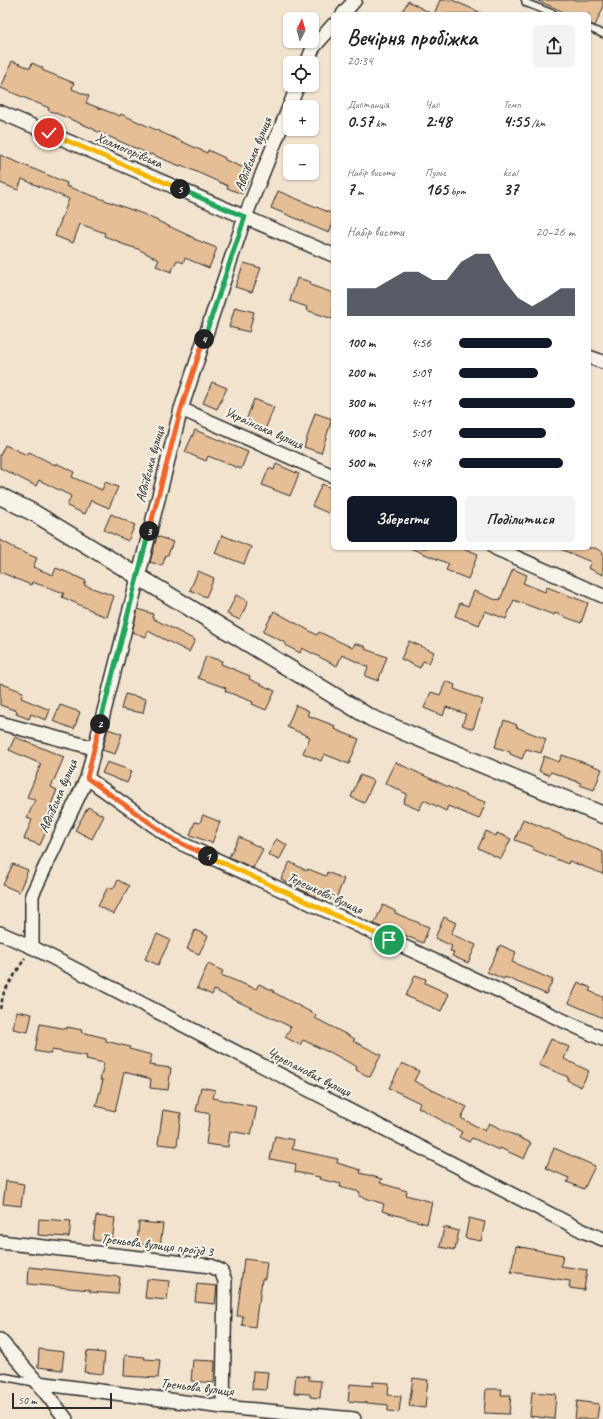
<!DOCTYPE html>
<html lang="uk">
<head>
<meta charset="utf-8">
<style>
	body { margin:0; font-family:Caveat,sans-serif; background:#f2f2f2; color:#202124; height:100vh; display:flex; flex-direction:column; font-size:15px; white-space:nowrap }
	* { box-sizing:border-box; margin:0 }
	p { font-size:13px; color:#757577 }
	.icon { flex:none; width:22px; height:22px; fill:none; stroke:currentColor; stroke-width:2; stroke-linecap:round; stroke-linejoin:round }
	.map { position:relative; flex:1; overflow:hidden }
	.panel { position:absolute; left:331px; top:12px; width:260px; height:538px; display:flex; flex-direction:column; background:#fff; border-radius:6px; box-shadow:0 1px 3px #0004 }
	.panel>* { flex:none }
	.needle { width:26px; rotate:5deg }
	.buttons { position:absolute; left:283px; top:12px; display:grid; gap:8px }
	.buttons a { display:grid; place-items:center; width:36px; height:36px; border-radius:6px; background:#fff; box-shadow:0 1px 3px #0004; font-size:20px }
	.scale { position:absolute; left:12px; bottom:10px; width:100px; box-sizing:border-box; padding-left:4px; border:2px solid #2b2b2b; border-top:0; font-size:11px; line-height:14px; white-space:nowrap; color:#2b2b2b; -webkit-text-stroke:3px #f7f3e8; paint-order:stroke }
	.pin { position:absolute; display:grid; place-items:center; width:34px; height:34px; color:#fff; margin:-17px; border:2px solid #fff; border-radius:50%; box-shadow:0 1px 4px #0007 }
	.km { position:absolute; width:20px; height:20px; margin:-10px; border-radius:50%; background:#222; color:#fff; font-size:11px; line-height:20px; text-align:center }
	.round { display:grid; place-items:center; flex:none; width:42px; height:42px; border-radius:6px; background:#f2f2f2 }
	.summary { display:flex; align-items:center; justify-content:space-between; height:68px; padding:0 16px }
	h1 { font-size:22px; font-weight:600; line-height:30px }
	.figures { display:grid; grid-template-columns:repeat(3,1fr); gap:6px; height:68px; padding:4px 16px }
	.figures div { display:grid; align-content:center }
	.figures b { font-size:17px; font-weight:600 }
	.figures small { font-size:11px; font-weight:400 }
	.figures p { font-size:11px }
	.chart { height:112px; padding:8px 16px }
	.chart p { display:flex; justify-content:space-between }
	.chart svg { width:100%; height:72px; margin-top:4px; fill:#111827; opacity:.7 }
	.action { display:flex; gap:8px; margin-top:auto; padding:8px 16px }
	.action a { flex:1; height:46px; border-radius:6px; background:#111827; color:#fff; font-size:16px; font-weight:600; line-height:46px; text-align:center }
	.action a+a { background:#f2f2f2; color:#202124 }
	ul { padding:0 16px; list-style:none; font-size:13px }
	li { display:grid; grid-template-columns:64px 48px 1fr; align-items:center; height:30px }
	li i { height:10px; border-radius:5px; background:#111827 }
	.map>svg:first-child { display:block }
</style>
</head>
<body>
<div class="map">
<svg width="603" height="1419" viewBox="0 0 603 1419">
	<rect width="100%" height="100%" fill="#f2e3cf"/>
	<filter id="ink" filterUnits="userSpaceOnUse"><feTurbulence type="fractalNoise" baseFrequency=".025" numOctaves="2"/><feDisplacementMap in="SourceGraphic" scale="8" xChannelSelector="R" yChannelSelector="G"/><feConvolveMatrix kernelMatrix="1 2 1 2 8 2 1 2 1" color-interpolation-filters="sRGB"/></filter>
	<g filter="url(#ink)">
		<g fill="#e6be96" stroke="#2b2b2b">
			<path d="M440,0h12l32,14h-50z"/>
			<path d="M536,0h67v8l-8,18 -6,-2v-10h-20z"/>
			<path d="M408,1l24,13h-31z"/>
			<path d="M12,61l18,7 2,-5 11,5 -1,2 32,13 -2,6 17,7 -3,7 34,13 1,-2 86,39 1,-3 17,8v2l27,11 -10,23 -15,-6 1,-2 -47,-21 -1,1 -29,-12v1l-57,-25v-1l-46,-19 1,-2 -48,-20z"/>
			<path d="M0,155l67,28 -1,3 77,28 51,24v1l23,9 -8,20 -24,-10 -2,5 -6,-3 -6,12 -15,-6 3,-6 -21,-11 -19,-6 1,-1 -16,-6 1,-3 -25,-9 -7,19 -18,-7 14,-37 -47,-20 -4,11 -18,-7z"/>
			<path d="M278,191l55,23v9l-4,10 -24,-10v-1l-34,-14z"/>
			<path d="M244,263l17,5 -9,24 -17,-5z"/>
			<path d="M297,278l14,4 -1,3 23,8v26l-27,-9 1,-3 -17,-6z"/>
			<path d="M235,307l19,5 -5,20 -20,-5z"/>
			<path d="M212,382l15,6 -10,21 -14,-6z"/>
			<path d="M254,399l20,8 -9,23 -14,-6 1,-4 -5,-2z"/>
			<path d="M315,413l17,6 -11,34 -17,-6z"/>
			<path d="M195,430l53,22 -7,17 -33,-13 -2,5 -21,-9z"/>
			<path d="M5,445l22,10 2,-3 26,13 1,-2 18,9 -2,5 30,13 3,-8 13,5 -9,21 -18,-8 -6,14 -18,-8 4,-10 -32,-16 -3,6 -36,-18v-13z"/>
			<path d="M276,464l23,10 -9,22 -28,-11 7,-17 5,2z"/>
			<path d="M322,484l11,5v13l-5,11 -16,-7z"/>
			<path d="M111,514l24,11 -7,16 -24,-11z"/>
			<path d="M222,535l29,12 -7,17 -29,-11z"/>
			<path d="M157,536l16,6 -5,13h-2l-4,11 -12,-4z"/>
			<path d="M0,540l15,8v1l22,9 -4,9 20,8 3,-7 8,3 22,10 -2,4 30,11 -7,21 -14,-5v-1l-31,-14 2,-4 -32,-11 -1,3 -31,-13z"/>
			<path d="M410,548h53l15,6 -10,25 -22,-9 3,-6z"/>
			<path d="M558,548h37l8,4v23l-15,-7 3,-6z"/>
			<path d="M513,569l14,6 -4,8 22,9 2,-5 41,16 -7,20 -26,-10 -1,2 -40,-15 -8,19 -21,-8 -6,14 -24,-9 5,-13 8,3 6,-15 22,9 1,-1 3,1z"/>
			<path d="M198,571l16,7 -8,19 -16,-7z"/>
			<path d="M236,595l12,6 -8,19 -13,-6z"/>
			<path d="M138,609l15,5 -1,4 43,22 -6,12 -41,-21 -2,6 -14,-5z"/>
			<path d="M274,611l43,24 2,-3 34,16 2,-5 11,4 -1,2 22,8 -9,24 -13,-5 3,-9 -26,-12 -5,11 -35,-18 -2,5 -15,-8 1,-2 -23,-11z"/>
			<path d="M409,641l25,11 -5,11 -6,-2 -3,7 -19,-9z"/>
			<path d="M206,656l16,5 -1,3 29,12 -1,3 26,12 -9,19 -14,-6 1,-2 -28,-11 1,-3 -28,-10z"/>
			<path d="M446,681l9,4 -1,4 29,11 -10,29 -11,-4 4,-11 -20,-7 -3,9 -19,-8 7,-16 9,3z"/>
			<path d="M0,683l23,9 -2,6 29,12 -4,10 -15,-6 -2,5 -13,-5 1,-3 -17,-6z"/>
			<path d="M125,694l21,5 -3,14 -22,-4z"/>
			<path d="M60,705l20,7 -6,17 -21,-8z"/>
			<path d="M296,705l13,6 -2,4 28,11 -1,3 25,10 -10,25 -25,-10 -3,7 -18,-8 7,-16 -23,-10z"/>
			<path d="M504,720l13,5 -1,2 30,12 -5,14 -15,-4 -4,10 -12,-5v-2l-15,-5z"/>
			<path d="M108,729l14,5 -7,20 -13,-4z"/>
			<path d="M15,737l49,20 -13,30 6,3 -16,39 5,3 -6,13 -16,-6 8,-19 -5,-2 8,-18 -8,-3 14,-33 -32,-14z"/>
			<path d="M562,755l40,14 -8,21 -14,-5 1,-2 -30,-11 -2,3 -10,-4 5,-15 15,6z"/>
			<path d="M107,762l25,9 -5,12 -25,-10z"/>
			<path d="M395,762l75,35 16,5 -7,17 -31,-13 -2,5 -22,-11 -5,10 -16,-7 4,-9 -22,-11z"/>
			<path d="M360,775l14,6 -10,22 -13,-6z"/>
			<path d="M88,807l16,9 -12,23 -17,-9z"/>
			<path d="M203,815l17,7 -8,21 -22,-8 5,-13 5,1z"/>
			<path d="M523,819l80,33v22l-34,-13 -1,3 -22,-9 -14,-6 1,-2 -18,-7z"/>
			<path d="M486,831l10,5 1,-3 14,6 -10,20 -23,-11z"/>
			<path d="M239,837l24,12 -10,19 -24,-11z"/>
			<path d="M276,839l11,6 -8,15 -11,-5z"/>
			<path d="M290,862l17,9 1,-2 18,7 1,-4 17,7 -9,22 -18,-8 -2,4 -34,-18z"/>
			<path d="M13,864l15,6 -9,22 -16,-7z"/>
			<path d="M118,880l11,6 -15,28 -16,-8 10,-19 5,2z"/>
			<path d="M383,905l12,6v2l34,14 -6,16 -35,-15 -1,2 -13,-6z"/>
			<path d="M444,917l12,6 -5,11 25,11 -8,18 -16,-7 2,-4 -4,-1 2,-5 -17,-8z"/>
			<path d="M195,930l13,6 -9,18 -12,-5z"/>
			<path d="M157,934l13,6 -12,25 -13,-6z"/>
			<path d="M500,945l16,7 -4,10 41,18 -7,14 -41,-17 -1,2 -17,-7z"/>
			<path d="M208,964l15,7 -2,4 35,14 3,-5 15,7 -1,1 43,23 -1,3 40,21 -2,2 28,14 -11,22 -14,-7 1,-3 -29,-16v1l-25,-12 -3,5 -15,-8 6,-10 -77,-37 -2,5 -15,-7z"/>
			<path d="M415,975l11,4 -1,4 24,11 -8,17 -35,-15z"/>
			<path d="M578,982l13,6 -2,3 14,6v21l-34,-15z"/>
			<path d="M16,1011l16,3 -4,18 -15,-3z"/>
			<path d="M40,1024l27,5v-2l15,3 -1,2 25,6v3l24,6 -1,2 23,6 -3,10 22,3 -3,22 -18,-2 1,-9 -27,-7 -9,39 -19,-5 7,-26h-3l4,-17 -18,-4 1,-3 -35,-6 -1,4 -16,-3z"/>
			<path d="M551,1039l18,8 -5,12 25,12 -8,16 -14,-7 1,-3 -29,-12z"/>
			<path d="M402,1063l17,8 -5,10 53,26 -6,11 24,13 4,-8 42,20 -7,16 -24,-11 -1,2 -27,-12 -3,4 -10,-5 3,-5 -44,-25 2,-4 -31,-15z"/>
			<path d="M201,1087l14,3 -2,8 44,9 -6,28 -21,-4 -2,16 -22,-3 4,-30 -14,-3z"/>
			<path d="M163,1110l18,3 -4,33 -19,-2z"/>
			<path d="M275,1136l19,4 -2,9 46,10 -1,4 24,7 -1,3 22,6 -2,4 27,8 -1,4 26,7 -5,22 -45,-13 2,-7 -25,-8 1,-4 -20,-5 1,-3 -22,-5 1,-2 -25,-5 1,-8 -26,-5z"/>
			<path d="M554,1148l41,18 -11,23 -17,-7 2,-4 -23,-10z"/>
			<path d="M6,1181l18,3 -3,22 -18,-2z"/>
			<path d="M96,1216l19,2 -3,24 -19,-2z"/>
			<path d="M469,1218l16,4 -4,19 -16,-3z"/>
			<path d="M39,1219l32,2 -2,16 -31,-2z"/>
			<path d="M139,1222l24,2 -3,23 -23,-3z"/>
			<path d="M444,1227l15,4 -4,19 -15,-3z"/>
			<path d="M516,1246l47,9 -2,11 26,4 -3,20 -15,-2 1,-7 -59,-9z"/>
			<path d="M244,1259l23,3 -2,17h-3l-3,24h-1l-3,24 -13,-2 1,-9h-6z"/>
			<path d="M29,1267l91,10 -2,17 -28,-2v-2l-62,-6z"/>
			<path d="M147,1279l22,2 -2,19 -22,-2z"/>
			<path d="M197,1284l20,2 -2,18 -20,-2z"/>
			<path d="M39,1349l25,3 -2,18 -24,-3z"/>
			<path d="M87,1351l18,2 -2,21 -19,-2z"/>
			<path d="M125,1355l20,2 -1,2 16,1 -2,18 -34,-2z"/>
			<path d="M193,1360l22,1 -1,22 -23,-2z"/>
			<path d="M253,1371l15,1 -2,18 -14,-1z"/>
			<path d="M296,1375l13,1v4l12,1 -1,17 -10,-1v-3l-16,-1z"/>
			<path d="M413,1378l15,2 -3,28 -16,-2z"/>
			<path d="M373,1382l16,1 -1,12 13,1 -2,16 -11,-1v-6l-40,-4 2,-17 23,2z"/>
			<path d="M486,1389h16l-1,6h10l-2,19 -25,-1z"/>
			<path d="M532,1392l24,2 -2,25 -24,-3z"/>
			<path d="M577,1401l22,3 -2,15h-22z"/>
		</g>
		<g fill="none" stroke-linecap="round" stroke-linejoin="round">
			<g stroke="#2b2b2b" stroke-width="9">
				<g id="service">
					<path d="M525,0l1,3 28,11"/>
					<path d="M589,28l14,6"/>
					<path d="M0,1376l36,7"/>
				</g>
			</g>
			<g stroke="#2b2b2b" stroke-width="16">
				<g id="minor">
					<path d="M343,14l12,-14"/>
					<path d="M307,63l6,-15 20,-23"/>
					<path d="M0,112l333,143"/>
					<path d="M589,357l14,5"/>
					<path d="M181,409l152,67"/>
					<path d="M495,548l108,48"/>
					<path d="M0,723l94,25"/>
					<path d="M87,778l87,62 429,199"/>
					<path d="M0,933l32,14 551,284 20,8"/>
					<path d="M32,947v-52l55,-117 94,-369 64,-192 53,-132"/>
					<path d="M0,1242l211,24 10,5 4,10 -2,126"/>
					<path d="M0,1340l38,43 28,36"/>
					<path d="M38,1383l185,24 131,12"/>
				</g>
			</g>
			<g stroke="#2b2b2b" stroke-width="19">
				<path id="tertiary" d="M0,496l34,17 337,205 232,97"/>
			</g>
			<path stroke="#2b2b2b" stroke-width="2.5" stroke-dasharray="4 3" stroke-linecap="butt" d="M0,1009l4,-17 21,-34"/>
			<use href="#service" stroke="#f7f3e8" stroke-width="6"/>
			<use href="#minor" stroke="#f7f3e8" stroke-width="13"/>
			<use href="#tertiary" stroke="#f7f3e8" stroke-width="16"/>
		</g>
	</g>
	<g fill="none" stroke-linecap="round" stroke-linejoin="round" filter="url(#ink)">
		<g stroke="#fff" stroke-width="8">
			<path id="split-1" d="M208,856l181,84"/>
		</g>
		<g stroke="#fff" stroke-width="8">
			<path id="split-2" d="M100,724l-13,54 87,62 34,16"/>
		</g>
		<g stroke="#fff" stroke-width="8">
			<path id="split-3" d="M100,724l49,-193"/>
		</g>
		<g stroke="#fff" stroke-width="8">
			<path id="split-4" d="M149,531l32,-122 23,-70"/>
		</g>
		<g stroke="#fff" stroke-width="8">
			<path id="split-5" d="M180,189l65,28 -41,122"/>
		</g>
		<g stroke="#fff" stroke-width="8">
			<path id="split-6" d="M49,133l131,56"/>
		</g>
		<use href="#split-1" stroke="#f5b400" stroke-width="5"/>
		<use href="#split-2" stroke="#f0652b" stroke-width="5"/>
		<use href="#split-3" stroke="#22a559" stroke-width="5"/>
		<use href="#split-4" stroke="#f0652b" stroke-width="5"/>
		<use href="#split-5" stroke="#22a559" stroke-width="5"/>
		<use href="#split-6" stroke="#f5b400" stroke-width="5"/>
	</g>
	<g text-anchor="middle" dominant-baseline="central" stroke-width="4" stroke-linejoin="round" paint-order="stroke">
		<g font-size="14" fill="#2b2b2b" stroke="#f7f3e8">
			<text transform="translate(129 150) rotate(23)">Холмогорівська</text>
			<text transform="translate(253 154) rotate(-68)">Авдіївська вулиця</text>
			<text transform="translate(264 428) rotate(24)">Українська вулиця</text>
			<text transform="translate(150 464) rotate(-75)">Авдіївська вулиця</text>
			<text transform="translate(58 796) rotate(-67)">Авдіївська вулиця</text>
			<text transform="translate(325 893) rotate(25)">Терешкової вулиця</text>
			<text transform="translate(309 1072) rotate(27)">Черепанових вулиця</text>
			<text transform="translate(157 1245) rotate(7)">Треньова вулиця проїзд 3</text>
			<text transform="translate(197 1387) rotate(7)">Треньова вулиця</text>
		</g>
	</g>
</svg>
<div class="buttons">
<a><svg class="needle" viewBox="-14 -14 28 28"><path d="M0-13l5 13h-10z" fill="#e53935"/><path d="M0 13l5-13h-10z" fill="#757577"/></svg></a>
<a><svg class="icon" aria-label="locate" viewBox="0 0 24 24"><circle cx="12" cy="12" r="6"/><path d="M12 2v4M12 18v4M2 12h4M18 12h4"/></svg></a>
<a>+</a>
<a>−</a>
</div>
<div class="scale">50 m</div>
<div class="pin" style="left:389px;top:940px;background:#1e9e55"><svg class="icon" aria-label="arrive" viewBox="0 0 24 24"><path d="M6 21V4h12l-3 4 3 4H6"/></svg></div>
<div class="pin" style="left:49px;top:133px;background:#d93025"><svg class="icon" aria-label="check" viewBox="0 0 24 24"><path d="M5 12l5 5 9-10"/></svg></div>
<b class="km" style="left:208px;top:856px">1</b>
<b class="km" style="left:100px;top:724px">2</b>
<b class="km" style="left:149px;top:531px">3</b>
<b class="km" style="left:204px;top:339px">4</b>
<b class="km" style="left:180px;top:189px">5</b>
<section class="panel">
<div class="summary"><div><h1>Вечірня пробіжка</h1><p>20:34</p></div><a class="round"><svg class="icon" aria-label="share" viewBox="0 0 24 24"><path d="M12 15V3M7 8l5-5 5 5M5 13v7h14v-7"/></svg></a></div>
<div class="figures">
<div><p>Дистанція</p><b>0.57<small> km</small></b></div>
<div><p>Час</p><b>2:48</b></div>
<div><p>Темп</p><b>4:55<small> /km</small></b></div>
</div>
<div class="figures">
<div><p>Набір висоти</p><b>7<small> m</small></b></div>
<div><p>Пульс</p><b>165<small> bpm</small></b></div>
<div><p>kcal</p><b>37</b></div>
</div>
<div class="chart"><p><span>Набір висоти</span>20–26 m</p>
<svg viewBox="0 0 160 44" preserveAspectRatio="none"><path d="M0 44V27L10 27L20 27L30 22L40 17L50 17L60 22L70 22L80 11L90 6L100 6L110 22L120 33L130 38L140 33L150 27L160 27V44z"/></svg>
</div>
<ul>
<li><b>100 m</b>4:56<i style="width:80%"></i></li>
<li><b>200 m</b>5:09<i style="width:68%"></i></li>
<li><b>300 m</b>4:41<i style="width:100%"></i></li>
<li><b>400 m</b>5:01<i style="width:75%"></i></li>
<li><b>500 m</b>4:48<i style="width:90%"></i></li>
</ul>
<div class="action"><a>Зберегти</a><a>Поділитися</a></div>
</section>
</div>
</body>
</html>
